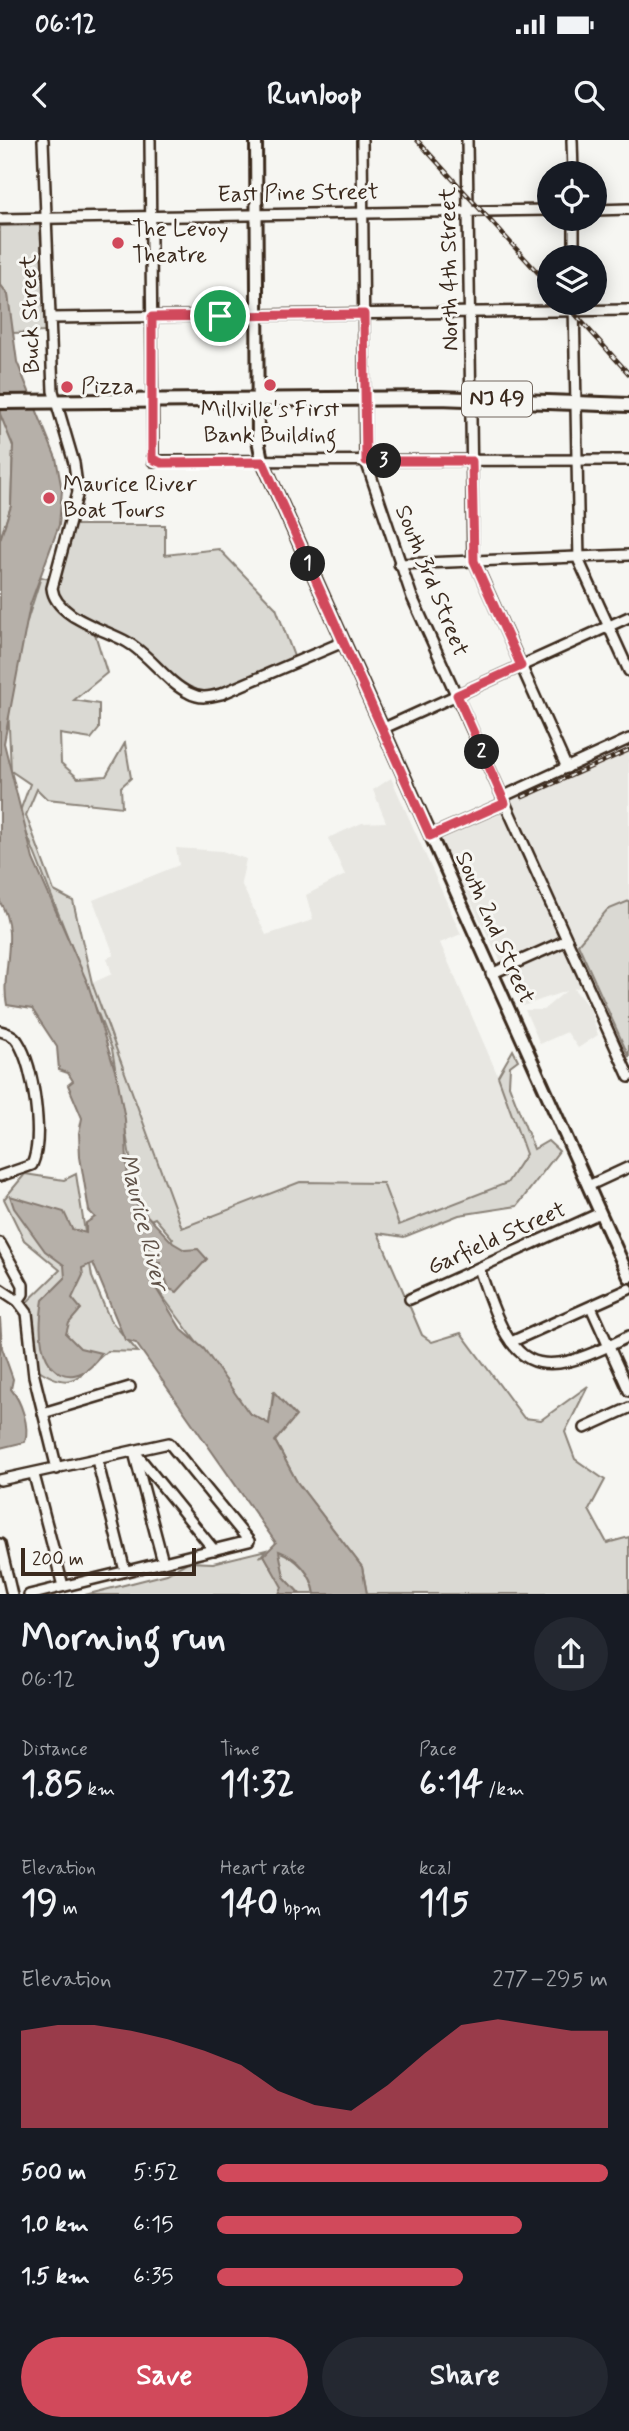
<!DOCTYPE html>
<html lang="en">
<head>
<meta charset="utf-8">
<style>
	body { margin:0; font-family:Mynerve,sans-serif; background:#242831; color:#f1f3f6; height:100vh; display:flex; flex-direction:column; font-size:26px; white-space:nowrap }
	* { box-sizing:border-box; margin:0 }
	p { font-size:23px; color:#9ea1a6 }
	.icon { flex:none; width:38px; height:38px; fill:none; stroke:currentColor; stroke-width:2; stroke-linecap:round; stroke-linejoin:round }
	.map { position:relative; height:1454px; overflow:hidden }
	.side { display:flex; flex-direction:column; background:#171b24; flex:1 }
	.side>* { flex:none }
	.buttons { position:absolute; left:537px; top:21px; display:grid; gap:14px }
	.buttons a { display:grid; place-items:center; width:70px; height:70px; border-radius:50%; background:#171b24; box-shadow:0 4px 18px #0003; font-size:35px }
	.scale { position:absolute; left:21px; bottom:18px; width:175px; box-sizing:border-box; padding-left:7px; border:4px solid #3b2a1e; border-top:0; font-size:19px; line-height:24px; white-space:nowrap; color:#3b2a1e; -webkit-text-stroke:5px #f6f6f2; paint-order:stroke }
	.pin { position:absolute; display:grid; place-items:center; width:60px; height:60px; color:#fff; margin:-30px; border:4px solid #fff; border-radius:50%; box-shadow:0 2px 7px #0007 }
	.km { position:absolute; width:35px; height:35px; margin:-18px; border-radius:50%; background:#222; color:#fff; font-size:19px; line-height:35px; text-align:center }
	.round { display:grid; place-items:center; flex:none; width:74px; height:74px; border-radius:37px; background:#242831 }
	.summary { display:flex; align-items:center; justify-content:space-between; height:119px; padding:0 21px }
	h1 { font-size:38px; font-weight:700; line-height:52px }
	.metrics { display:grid; grid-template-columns:repeat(3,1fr); gap:10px; height:119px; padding:7px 21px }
	.metrics div { display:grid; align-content:center }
	.metrics b { font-size:35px; font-weight:700 }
	.metrics small { font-size:19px; font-weight:400 }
	.metrics p { font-size:19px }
	.chart { height:196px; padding:14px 21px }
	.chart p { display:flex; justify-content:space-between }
	.chart svg { width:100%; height:126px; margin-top:7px; fill:#d1495b; opacity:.7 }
	.action { display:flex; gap:14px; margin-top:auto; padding:14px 21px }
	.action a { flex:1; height:80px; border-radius:42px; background:#d1495b; color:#fff; font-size:28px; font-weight:700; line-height:80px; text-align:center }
	.action a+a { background:#242831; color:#f1f3f6 }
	ul { padding:0 21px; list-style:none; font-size:23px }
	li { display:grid; grid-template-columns:112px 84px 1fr; align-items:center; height:52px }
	li i { height:18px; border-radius:9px; background:#d1495b }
	.status { display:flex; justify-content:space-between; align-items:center; height:49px; padding:0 35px; background:#171b24; direction:ltr }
	.status svg { height:19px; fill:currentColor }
	header { display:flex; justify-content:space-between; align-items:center; height:91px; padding:0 21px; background:#171b24; font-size:32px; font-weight:700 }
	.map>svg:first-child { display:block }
</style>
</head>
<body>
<div class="status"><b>06:12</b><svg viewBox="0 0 49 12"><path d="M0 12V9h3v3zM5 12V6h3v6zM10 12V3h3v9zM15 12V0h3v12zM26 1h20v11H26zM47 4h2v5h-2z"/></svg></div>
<header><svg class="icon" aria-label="back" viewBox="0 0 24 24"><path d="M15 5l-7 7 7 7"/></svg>Runloop<svg class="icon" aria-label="search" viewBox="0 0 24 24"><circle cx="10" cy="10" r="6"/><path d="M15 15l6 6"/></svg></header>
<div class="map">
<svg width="629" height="1455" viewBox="0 0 629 1455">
	<rect width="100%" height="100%" fill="#f6f6f2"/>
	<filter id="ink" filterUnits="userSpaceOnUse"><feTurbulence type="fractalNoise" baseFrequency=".0143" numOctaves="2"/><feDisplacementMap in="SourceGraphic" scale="14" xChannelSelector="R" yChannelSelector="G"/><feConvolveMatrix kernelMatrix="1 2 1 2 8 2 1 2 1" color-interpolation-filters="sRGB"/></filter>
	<g filter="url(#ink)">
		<g fill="#e8e7e2">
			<path d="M629,603v158l-22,9 -29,34 16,37 -20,8 16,20 8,26 -20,13 -11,-16 -27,12 -15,-34h18l23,-19 -43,15 -84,-168 75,-32 -3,-7z"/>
			<path d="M391,638l70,156 -21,9 58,133 28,78 -19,29 -108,42 -16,-42 -83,-1 -118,47 -90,-246 20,-9 -5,-16 7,-3 -21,-55 86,-35 -3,-17 46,3 24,8 -5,24 25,52 47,-15 -7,-25 39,-20 -17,-37 34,-15 24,-1 -13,-32z"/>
		</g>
		<g fill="#dad9d3" stroke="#8a8278" stroke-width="2">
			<path d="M40,85l6,107 -35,1 -3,-38 -8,-11v-58z"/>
			<path d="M0,251l13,55 -2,60 -11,34z"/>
			<path d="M71,385h94v30l54,-6 57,59 20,54 -99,34 -105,-72 15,49 -33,27 25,4v25l-8,10 -31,-5 1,29 17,15 28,-2 19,-33 6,35 -10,9 1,20 -75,-8 -10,-10 -11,26 28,76 19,10 19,82 90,245 118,-46 83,1 16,42 108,-42 19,-29 -28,-78 15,-26 5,10 -8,6 -1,19 25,64 14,-8 11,10 -42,55 -58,9 -55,22 -26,-4 44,102 10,7 29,-9 63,85 17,2 47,-34 -23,46 10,27 30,21 -16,30 18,33 22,-6v57h-262l-5,-27 -65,-85 -22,-41 20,-25 -22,-23 -4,32 -20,-12 -103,-139 3,-14 24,-21 -18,-21 -14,6 -29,-175 -93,-235 11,-30 -19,-13 -4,-87 34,-107 12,3z"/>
			<path d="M629,761v156l-51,-113 29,-34z"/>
			<path d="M25,1034l39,6 12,-6 16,103 18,43 28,32 -31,-1c-31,27 -35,43 -74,15l-10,-60 37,-36 -36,-30 -20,-41z"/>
			<path d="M266,1410l-5,6 3,-1 19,32 -4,8h-194l82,-21 21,-12 25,1z"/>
			<path d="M278,1411c19,7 34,23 37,43h-15l-16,-17z"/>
		</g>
		<g fill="#b6b0a9" stroke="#857a71" stroke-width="2">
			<path d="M0,144l8,11 9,67 39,96 6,32 -3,35 -29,80 -26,138 29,116 55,125 29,93 8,42 3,63 9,23 36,38 12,7 13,-1 9,10 -30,33 -8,-3 -9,-26h-6l-3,17 30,49 23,20 45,64 20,11 5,-32 22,24 -21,25 22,41 65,85 5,27h-52c-3,-20 -17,-36 -36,-43l5,26 16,17h-21l3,-7 -18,-32 12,-12 -140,-200 -11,-3 -32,-77 -11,5 1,7 -11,23 9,11 -12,14 -3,11 14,14 21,5c-11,23 -40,33 -54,6 -9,-17 -7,-41 -4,-59l22,-22 -1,-13 -19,-14 -31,-43 -4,-12 54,16 8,17 14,4v-10l9,-6 -6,-6 -9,-54 -1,-24 3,-15 -14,-33 5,-4 -5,-8 -9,-3 -2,-23 -25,-38 -25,-4c-7,-31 13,-71 -7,-103v-362l11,-34 2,-60 -13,-32z"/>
			<path d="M0,1178l2,30 11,31 -2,10c10,12 19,37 14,53l-25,6z"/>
		</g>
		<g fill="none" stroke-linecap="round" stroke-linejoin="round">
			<g stroke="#3b2a1e" stroke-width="14">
				<g id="minor">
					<path d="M43,0l10,251 21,72 4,29 -26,96c3,29 52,41 75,54 23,13 39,40 62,51 11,6 20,4 32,1l122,-52"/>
					<path d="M150,0l3,321 476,-1"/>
					<path d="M362,0l3,318 47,139 217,480"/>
					<path d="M467,0l6,418 94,210"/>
					<path d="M572,0l1,33"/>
					<path d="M595,70l34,-1"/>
					<path d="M0,79l550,-9"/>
					<path d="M574,79v38"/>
					<path d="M574,163l5,258 50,110"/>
					<path d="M52,178l577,-8"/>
					<path d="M399,424l230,-9"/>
					<path d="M382,589l247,-112"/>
					<path d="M502,657l127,-58"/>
					<path d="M430,696l75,-33"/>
					<path d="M491,834l76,-34"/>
					<path d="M0,891c7,2 14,4 18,11 16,25 26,96 14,123l-32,11"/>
					<path d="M588,1046l41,-19"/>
					<path d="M0,1103l23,42v9l-5,7"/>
					<path d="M479,1128c33,101 52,119 150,68"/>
					<path d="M0,1149l18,12 9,12 7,63 23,93"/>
					<path d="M410,1159l190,-86"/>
					<path d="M591,1167l38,84"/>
					<path d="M511,1202l118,-53"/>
					<path d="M43,1273l87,-26"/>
					<path d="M585,1288l44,-20"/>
					<path d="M134,1311l80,99"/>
					<path d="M135,1316l28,106"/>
					<path d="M97,1320l28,111"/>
					<path d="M34,1335l29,111"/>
					<path d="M0,1340l169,-37 80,98 -220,54"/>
					<path d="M0,1404l12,51"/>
				</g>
			</g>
			<g stroke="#3b2a1e" stroke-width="16">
				<path id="major" d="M256,0l2,300 4,20 367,817"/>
			</g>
			<g stroke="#3b2a1e" stroke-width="18">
				<path id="highway" d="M0,262l439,-4 190,7"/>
			</g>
			<use href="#minor" stroke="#f6f6f2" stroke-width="9"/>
			<use href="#major" stroke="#f6f6f2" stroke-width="10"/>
			<use href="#highway" stroke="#f6f6f2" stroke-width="12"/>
			<g stroke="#3b2a1e" stroke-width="4.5">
				<g id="rail">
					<path d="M417,0l133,146"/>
					<path d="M565,163l64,71"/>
					<path d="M523,657l106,-47"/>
				</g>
			</g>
			<use href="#rail" stroke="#f6f6f2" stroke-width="2" stroke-dasharray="5" stroke-linecap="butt"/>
		</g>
	</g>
	<g fill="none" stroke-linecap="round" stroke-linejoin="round" filter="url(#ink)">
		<g stroke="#fff" stroke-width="14">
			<path id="route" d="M364,174l2,147h106l2,100 47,105 -64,29 48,108 -75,33 -167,-374 -101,1 -10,-4v-142z"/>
		</g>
		<use href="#route" stroke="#d1495b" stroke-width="9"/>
	</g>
	<g fill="#d1495b" stroke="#f6f6f2" stroke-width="2.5">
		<circle cx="118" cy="103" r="7"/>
		<circle cx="270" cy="245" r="7"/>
		<circle cx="67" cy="247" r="7"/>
		<circle cx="49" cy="358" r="7"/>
	</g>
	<g text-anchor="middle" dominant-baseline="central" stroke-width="6" stroke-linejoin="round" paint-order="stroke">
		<rect fill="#f6f6f2" stroke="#73675e" stroke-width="2" x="462" y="241.5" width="70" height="35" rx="5"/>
		<g font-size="21" font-weight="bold" fill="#3b2a1e">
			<text x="497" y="259">NJ 49</text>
		</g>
		<g font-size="23" fill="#3b2a1e" stroke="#f6f6f2">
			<text transform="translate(298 54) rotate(-1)">East Pine Street</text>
			<text transform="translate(450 129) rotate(-91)">North 4th Street</text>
			<text transform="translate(31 174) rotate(-92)">Buck Street</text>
			<text transform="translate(431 441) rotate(68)">South 3rd Street</text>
			<text transform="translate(494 788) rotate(66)">South 2nd Street</text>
			<text transform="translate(497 1099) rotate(-24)">Garfield Street</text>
		</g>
		<g font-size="23" fill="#3b2a1e" stroke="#f6f6f2" text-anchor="start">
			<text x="132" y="90">The Levoy<tspan x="132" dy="26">Theatre</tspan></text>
			<text x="81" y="247">Pizza</text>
			<text x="270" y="270" text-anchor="middle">Millville's First<tspan x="270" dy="26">Bank Building</tspan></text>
			<text x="63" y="345">Maurice River<tspan x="63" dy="26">Boat Tours</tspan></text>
		</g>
		<g font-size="24" font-style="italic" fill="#605248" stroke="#f6f6f2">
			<text transform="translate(143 1082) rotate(76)">Maurice River</text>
		</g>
	</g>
</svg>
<div class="buttons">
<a><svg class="icon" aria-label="locate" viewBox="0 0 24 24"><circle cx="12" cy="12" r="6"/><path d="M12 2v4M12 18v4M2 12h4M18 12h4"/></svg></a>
<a><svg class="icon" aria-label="layers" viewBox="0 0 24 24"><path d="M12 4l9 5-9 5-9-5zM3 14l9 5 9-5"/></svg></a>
</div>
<div class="scale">200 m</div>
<div class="pin" style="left:220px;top:176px;background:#1e9e55"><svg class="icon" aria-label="arrive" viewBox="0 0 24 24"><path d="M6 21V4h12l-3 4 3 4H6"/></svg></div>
<b class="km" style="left:308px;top:424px">1</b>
<b class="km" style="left:482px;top:612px">2</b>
<b class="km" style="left:384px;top:321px">3</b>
</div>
<section class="side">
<div class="summary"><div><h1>Morning run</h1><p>06:12</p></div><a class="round"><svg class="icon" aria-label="share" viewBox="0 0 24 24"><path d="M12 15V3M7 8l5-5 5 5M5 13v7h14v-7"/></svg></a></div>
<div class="metrics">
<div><p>Distance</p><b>1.85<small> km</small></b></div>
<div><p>Time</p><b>11:32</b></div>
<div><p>Pace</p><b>6:14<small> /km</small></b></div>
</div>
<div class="metrics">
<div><p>Elevation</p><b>19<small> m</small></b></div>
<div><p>Heart rate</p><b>140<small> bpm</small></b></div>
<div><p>kcal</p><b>115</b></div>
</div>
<div class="chart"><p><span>Elevation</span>277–295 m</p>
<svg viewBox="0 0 160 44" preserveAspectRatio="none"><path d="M0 44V10L10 8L20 8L30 10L40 13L50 17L60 22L70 31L80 36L90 38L100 29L110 18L120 8L130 6L140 8L150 10L160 10V44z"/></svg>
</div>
<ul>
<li><b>500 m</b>5:52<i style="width:100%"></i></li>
<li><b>1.0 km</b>6:15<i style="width:78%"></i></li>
<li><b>1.5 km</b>6:35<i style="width:63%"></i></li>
</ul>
<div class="action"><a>Save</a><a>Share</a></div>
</section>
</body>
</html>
